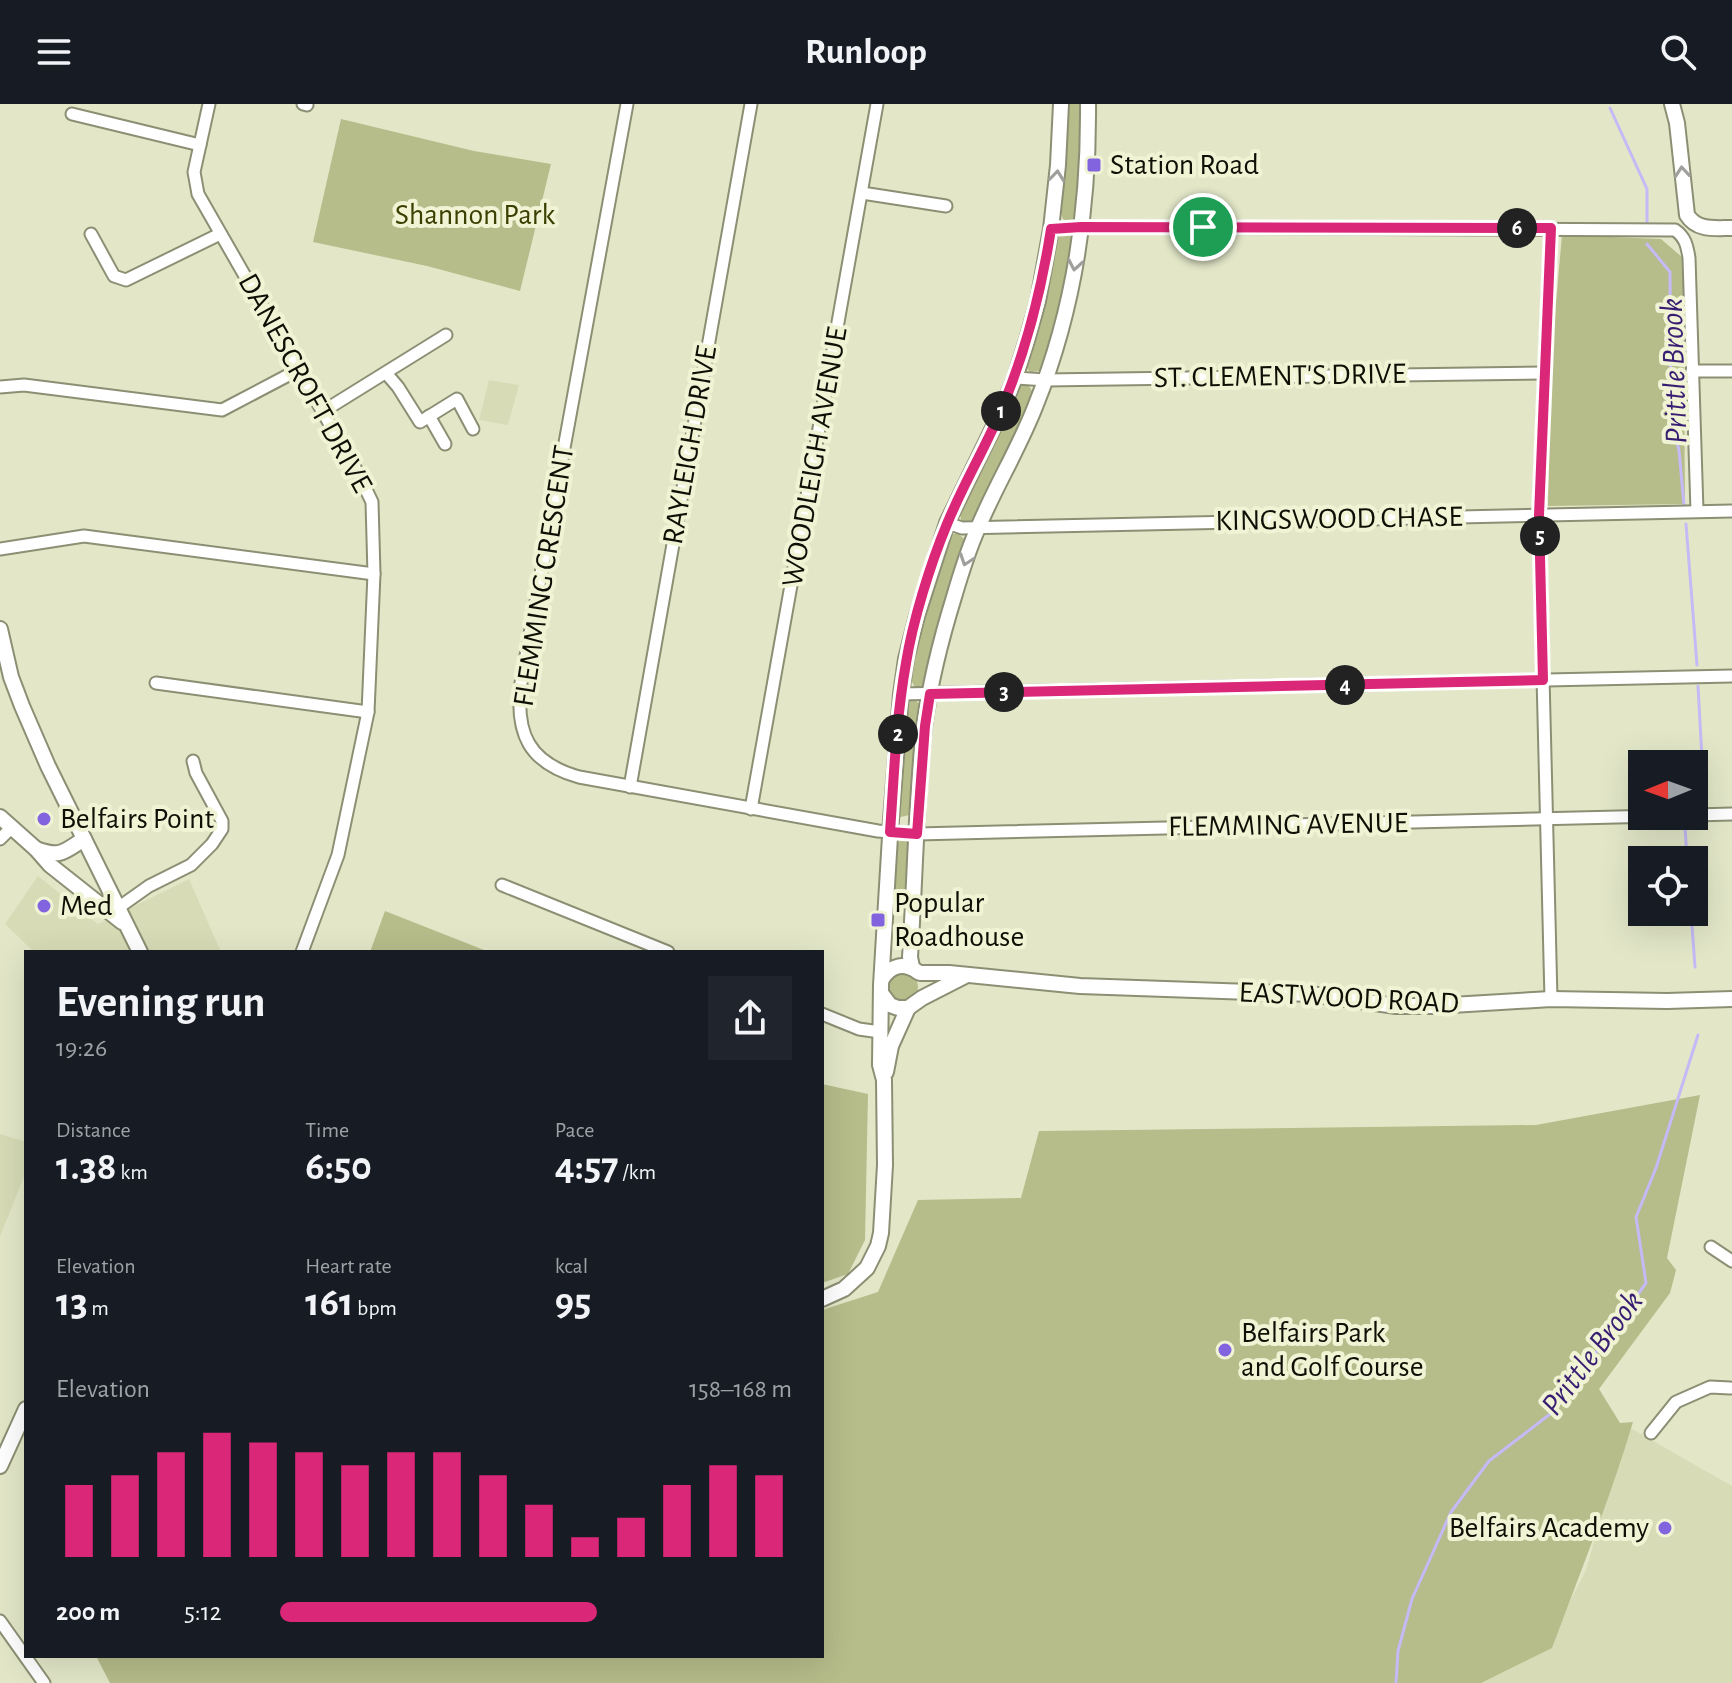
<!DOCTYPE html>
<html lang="en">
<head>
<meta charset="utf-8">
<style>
	body { margin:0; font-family:"Alegreya Sans",sans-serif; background:#20242c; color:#f1f3f6; height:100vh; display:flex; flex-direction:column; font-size:30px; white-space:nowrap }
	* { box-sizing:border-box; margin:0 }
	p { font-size:26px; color:#9ea1a6 }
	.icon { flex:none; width:44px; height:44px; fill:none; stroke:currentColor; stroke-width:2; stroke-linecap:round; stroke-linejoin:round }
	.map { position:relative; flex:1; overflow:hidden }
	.drawer { position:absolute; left:24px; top:846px; width:800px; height:708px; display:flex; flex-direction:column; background:#171b24; border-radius:0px; box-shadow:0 8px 32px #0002 }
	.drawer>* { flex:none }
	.needle { width:52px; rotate:269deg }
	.controls { position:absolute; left:1628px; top:646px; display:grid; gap:16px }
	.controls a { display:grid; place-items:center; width:80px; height:80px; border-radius:0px; background:#171b24; box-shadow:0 8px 32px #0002; font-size:40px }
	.pin { position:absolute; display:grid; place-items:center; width:68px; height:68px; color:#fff; margin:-34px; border:4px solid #fff; border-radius:50%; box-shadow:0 2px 8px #0007 }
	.km { position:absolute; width:40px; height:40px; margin:-20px; border-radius:50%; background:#222; color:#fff; font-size:22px; line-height:40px; text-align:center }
	.round { display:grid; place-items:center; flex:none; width:84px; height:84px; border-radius:0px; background:#20242c }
	.overview { display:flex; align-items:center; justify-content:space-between; height:136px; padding:0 32px }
	h1 { font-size:44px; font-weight:700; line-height:60px }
	.metrics { display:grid; grid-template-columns:repeat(3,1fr); gap:12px; height:136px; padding:8px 32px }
	.metrics div { display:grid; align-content:center }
	.metrics b { font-size:40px; font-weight:700 }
	.metrics small { font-size:22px; font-weight:400 }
	.metrics p { font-size:22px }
	.chart { height:224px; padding:16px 32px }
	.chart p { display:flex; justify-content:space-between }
	.chart svg { width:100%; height:144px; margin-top:8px; stroke:#db2777; stroke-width:6 }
	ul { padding:0 32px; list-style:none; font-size:26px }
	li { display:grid; grid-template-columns:128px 96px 1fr; align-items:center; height:60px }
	li i { height:20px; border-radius:10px; background:#db2777 }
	header { display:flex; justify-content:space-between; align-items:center; height:104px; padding:0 32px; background:#171b24; font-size:36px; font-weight:700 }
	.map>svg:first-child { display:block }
</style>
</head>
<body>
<header><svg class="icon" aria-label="menu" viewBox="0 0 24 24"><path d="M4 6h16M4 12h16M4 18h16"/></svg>Runloop<svg class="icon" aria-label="search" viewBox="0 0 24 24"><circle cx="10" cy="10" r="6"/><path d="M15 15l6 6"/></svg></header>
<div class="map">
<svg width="1732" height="1579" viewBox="0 0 1732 1579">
	<rect width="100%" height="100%" fill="#e3e7c8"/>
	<g fill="#d7dcb6">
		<path d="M489,276l30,5 -11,40 -29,-5z"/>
		<path d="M38,772l60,48 91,-45 32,73h-187l-29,-28z"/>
		<path d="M0,1030l26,8v30l-26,64z"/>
		<path d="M1627,1322l105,60v197h-324l144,-47 34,-66z"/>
	</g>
	<g fill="#b6bc8a">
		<path d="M1068,0h14l1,44 -6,68 -4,4 -6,1 -4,-2 -3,-10z"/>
		<path d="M341,15l133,32 77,13 -31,127 -93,-25 -114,-24z"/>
		<path d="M1061,130l8,1 4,4c-6,42 -16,84 -30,124l-4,8 -9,1 -4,-5 31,-130z"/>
		<path d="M1562,131l99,4 22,19 2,246 -137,2 2,-134z"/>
		<path d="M1019,281h9l3,4 2,5 -12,31 -46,94 -10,3 -4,-2 -2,-12z"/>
		<path d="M958,429l7,7 -1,5 -39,139 -5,3h-5l-6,-10 15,-62 26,-80z"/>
		<path d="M909,597h7l6,5 -8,108 -18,4 10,-114z"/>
		<path d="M900,737h7l3,2 -1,63 -18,-1 4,-59z"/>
		<path d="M385,807l104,41h-119z"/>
		<circle cx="903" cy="883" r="15"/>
		<path d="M822,980l46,10 -3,146 -17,34 -26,9z"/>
		<path d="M1700,991l-33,163 9,12 -6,23 -71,96 21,34 13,-1c-23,77 -53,151 -81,226l-71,35h-1371l-14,-27h726v-346l56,-18 40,-92 103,-2 18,-67 497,-6z"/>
	</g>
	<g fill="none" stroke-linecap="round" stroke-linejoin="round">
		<g stroke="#c3baf6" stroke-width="3">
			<path d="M1610,4l37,81v33"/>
			<path d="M1647,140l23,28 1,149 8,29 5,55"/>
			<path d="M1686,420l11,141"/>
			<path d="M1694,675l8,-20 -4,-73"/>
			<path d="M1685,722l2,34"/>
			<path d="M1691,808l4,55"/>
			<path d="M1396,1579l2,-32 14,-52 39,-87 38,-51 65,-50 92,-128 -10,-66 20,-49 42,-133"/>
		</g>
		<g stroke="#8c8f73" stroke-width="15">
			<g id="minor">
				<path d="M209,0l-15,68 4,22 161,281 13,27 2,72 -6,138 -30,143 -36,97"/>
				<path d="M303,0l4,1"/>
				<path d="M627,0l-106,579c-6,51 8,80 58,94l299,54 39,3 742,-18"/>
				<path d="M72,10l128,31"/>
				<path d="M862,89l84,13"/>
				<path d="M1551,124l-12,287 12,484"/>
				<path d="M1051,125l36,-2 588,3c10,7 12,15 14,28l8,253"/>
				<path d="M91,130l23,42 12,4 94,-46"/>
				<path d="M1692,267h40"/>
				<path d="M386,269l12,14 22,35 37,-23 16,30"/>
				<path d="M1015,274l31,2 499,-7"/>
				<path d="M0,283l24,-2 198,25 76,-40"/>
				<path d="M322,308l124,-77"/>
				<path d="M429,312l16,28"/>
				<path d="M947,419l15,5 770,-17"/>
				<path d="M0,445l84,-13 290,38"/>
				<path d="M156,579l212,29"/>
				<path d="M901,590l831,-18"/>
				<path d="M630,683l121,-683"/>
				<path d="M751,705l126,-705"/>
				<path d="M1694,711l38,-1"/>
				<path d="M0,735l11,-11"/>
				<path d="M502,781l166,67"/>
				<path d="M118,804l31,-22 42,-21 21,-21 10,-15v-8l-26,-48 -3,-12"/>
				<path d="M822,910l37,15 21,3"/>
				<path d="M1711,1143l21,14"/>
				<path d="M1651,1329l25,-31 34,-15 20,1"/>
				<path d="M0,1517l44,62"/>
			</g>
		</g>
		<g stroke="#8c8f73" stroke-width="18">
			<g id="tertiary">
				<path d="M1672,0l5,19 10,92c10,16 28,13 45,13"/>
				<path d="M0,525l11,48 11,29 26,60 92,186"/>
				<path d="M0,713l36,32 14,16 72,57"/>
				<path d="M36,745c26,9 27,3 48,-10"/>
				<path d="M912,863l-2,-10c5,-77 6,-154 14,-230 6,-44 17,-88 30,-130 7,-24 14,-47 24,-69 17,-41 41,-80 57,-121 39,-96 54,-199 53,-303"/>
				<path d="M920,869h29l131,13 230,8 86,12h39l116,-7 116,2 65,-2"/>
				<path d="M882,875c9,-14 22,-17 36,-7"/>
				<path d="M881,889l9,12 8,3h10l14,-10 43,-22"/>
				<path d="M886,968l5,-26 17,-38"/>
				<path d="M822,1195l22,-10 23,-21 11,-22 3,-13 4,-68 -1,-85 -4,-15 1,-80 10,-165 10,-126 5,-35 11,-43 30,-93 52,-107 16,-38 12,-38 11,-39 13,-72 7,-64 3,-61"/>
				<path d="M0,1362l26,-57"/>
			</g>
		</g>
		<use href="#minor" stroke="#fff" stroke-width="11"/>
		<use href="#tertiary" stroke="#fff" stroke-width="14"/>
	</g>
	<defs><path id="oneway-chevron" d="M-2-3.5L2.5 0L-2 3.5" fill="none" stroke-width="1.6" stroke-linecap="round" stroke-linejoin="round" transform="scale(2)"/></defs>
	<g stroke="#9f9f9b">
		<use href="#oneway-chevron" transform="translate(1682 68) rotate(-95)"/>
		<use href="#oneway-chevron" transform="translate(1057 72) rotate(-84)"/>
		<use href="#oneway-chevron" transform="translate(1075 161) rotate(100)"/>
		<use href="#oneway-chevron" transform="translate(966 456) rotate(109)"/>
	</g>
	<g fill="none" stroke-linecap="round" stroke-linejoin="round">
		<g stroke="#fff" stroke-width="16">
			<path id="route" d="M1081,123l470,1 -12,287 4,165 -613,14 -5,32 -8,108 -27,-2c4,-56 6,-113 16,-169 7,-43 24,-98 41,-139 15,-37 36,-72 52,-109 26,-60 42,-122 52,-186z"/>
		</g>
		<use href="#route" stroke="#db2777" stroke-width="10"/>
	</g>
	<g fill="#8264df" stroke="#f0f4d5" stroke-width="3">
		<rect x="1086" y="53" width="16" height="16" rx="4"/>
		<circle cx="44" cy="715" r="8"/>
		<circle cx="44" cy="802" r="8"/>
		<rect x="870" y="808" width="16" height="16" rx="4"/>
		<circle cx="1225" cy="1246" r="8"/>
		<circle cx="1665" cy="1424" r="8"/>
	</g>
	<g text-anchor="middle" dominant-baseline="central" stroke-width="8" stroke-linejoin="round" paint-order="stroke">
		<g font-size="30" fill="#0e0f05" stroke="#f0f4d5" text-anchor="start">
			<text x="1110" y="61">Station Road</text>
			<text x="60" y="715">Belfairs Point</text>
			<text x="894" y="799">Popular<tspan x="894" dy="34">Roadhouse</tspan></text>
			<text x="60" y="802">Med</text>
			<text x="1241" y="1229">Belfairs Park<tspan x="1241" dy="34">and Golf Course</tspan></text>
			<text x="1649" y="1424" text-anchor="end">Belfairs Academy</text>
		</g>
		<g font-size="30" fill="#3b3f00" stroke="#f0f4d5">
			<text x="475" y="111">Shannon Park</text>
		</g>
		<g font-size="30" fill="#0e0f05" stroke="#f0f4d5">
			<text transform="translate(1280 272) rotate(-1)">ST. CLEMENT'S DRIVE</text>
			<text transform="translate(305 279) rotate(61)">DANESCROFT DRIVE</text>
			<text transform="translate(690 341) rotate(-80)">RAYLEIGH DRIVE</text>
			<text transform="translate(815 353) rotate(-80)">WOODLEIGH AVENUE</text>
			<text transform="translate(1339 415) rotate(-1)">KINGSWOOD CHASE</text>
			<text transform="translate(544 472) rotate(-81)">FLEMMING CRESCENT</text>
			<text transform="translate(1288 721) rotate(-1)">FLEMMING AVENUE</text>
			<text transform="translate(1349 894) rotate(3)">EASTWOOD ROAD</text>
		</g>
		<g font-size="32" font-style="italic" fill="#381e72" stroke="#f0f4d5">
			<text transform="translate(1674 267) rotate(-92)">Prittle Brook</text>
			<text transform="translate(1592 1249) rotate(-53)">Prittle Brook</text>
		</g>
	</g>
</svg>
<div class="controls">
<a><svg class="needle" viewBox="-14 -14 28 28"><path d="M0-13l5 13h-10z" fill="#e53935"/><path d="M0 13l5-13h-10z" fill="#9ea1a6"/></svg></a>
<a><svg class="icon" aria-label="locate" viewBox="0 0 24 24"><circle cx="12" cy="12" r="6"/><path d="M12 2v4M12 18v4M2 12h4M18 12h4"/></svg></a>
</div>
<div class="pin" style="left:1203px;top:123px;background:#1e9e55"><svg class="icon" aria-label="arrive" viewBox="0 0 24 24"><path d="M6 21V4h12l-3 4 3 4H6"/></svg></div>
<b class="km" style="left:1001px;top:307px">1</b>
<b class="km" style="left:898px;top:630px">2</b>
<b class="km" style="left:1004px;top:588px">3</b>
<b class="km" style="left:1345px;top:581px">4</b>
<b class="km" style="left:1540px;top:432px">5</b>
<b class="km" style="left:1517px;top:124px">6</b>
<section class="drawer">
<div class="overview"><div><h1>Evening run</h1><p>19:26</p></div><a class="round"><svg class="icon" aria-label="share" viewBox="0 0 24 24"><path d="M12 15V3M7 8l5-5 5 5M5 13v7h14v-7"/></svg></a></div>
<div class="metrics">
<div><p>Distance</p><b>1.38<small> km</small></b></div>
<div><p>Time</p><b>6:50</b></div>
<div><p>Pace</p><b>4:57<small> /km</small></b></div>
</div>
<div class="metrics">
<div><p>Elevation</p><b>13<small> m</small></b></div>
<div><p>Heart rate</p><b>161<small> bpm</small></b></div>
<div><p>kcal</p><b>95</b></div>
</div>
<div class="chart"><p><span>Elevation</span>158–168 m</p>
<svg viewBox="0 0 160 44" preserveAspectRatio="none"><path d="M5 44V22M15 44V19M25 44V12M35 44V6M45 44V9M55 44V12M65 44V16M75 44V12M85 44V12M95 44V19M105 44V28M115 44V38M125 44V32M135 44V22M145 44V16M155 44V19"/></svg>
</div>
<ul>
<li><b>200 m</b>5:12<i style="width:62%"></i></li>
</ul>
</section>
</div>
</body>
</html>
